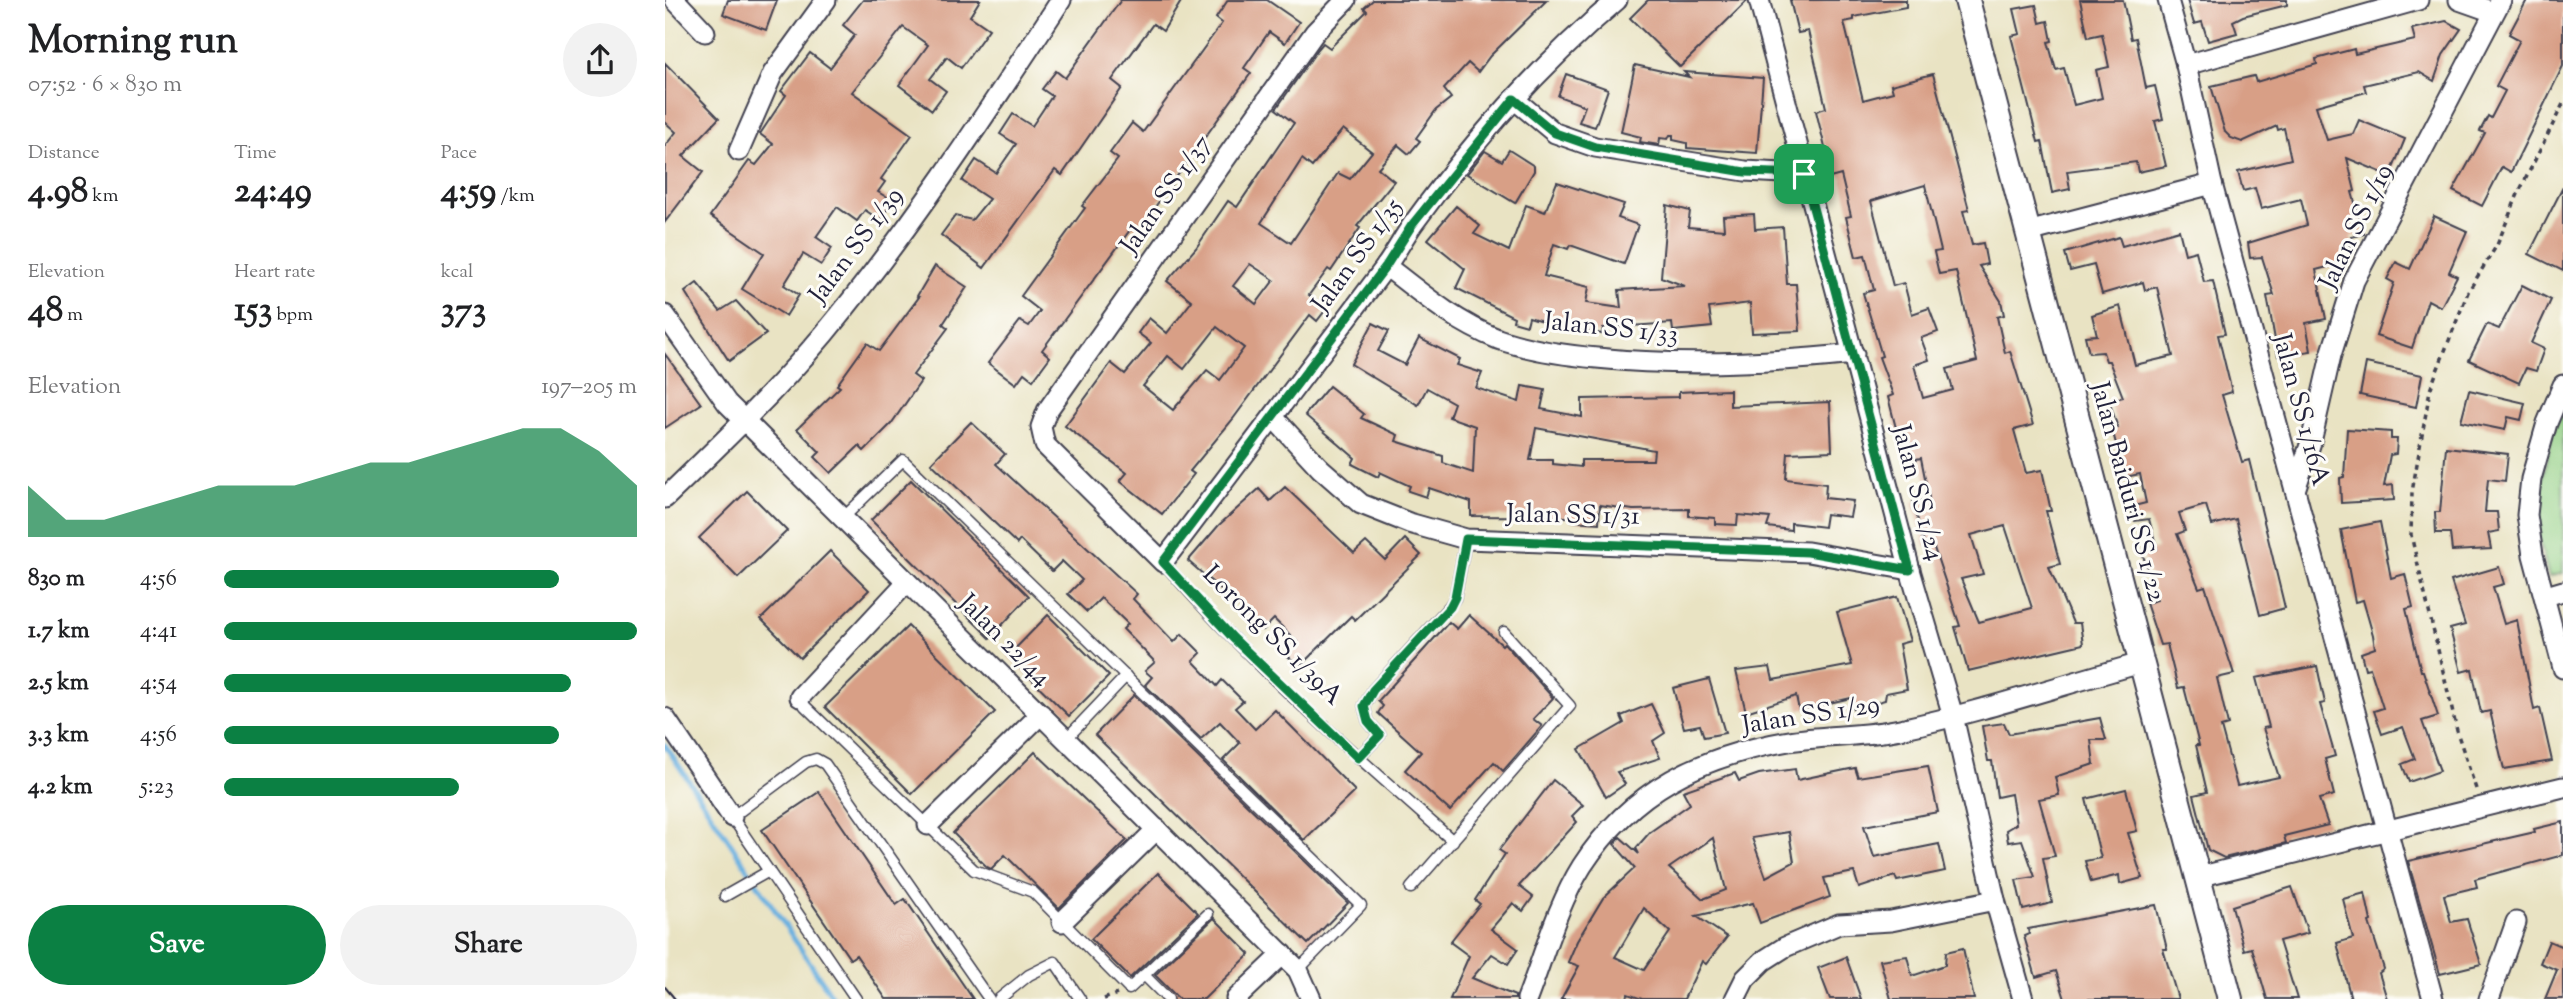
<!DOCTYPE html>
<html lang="en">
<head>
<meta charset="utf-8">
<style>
	body { margin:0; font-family:"Sorts Mill Goudy",serif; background:#f2f2f2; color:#202124; height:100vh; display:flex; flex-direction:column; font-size:26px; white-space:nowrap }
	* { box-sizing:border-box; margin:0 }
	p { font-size:23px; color:#757577 }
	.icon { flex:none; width:38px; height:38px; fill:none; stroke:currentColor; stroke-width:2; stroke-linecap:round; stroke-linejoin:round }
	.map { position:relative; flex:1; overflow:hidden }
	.panel { display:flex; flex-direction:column; background:#fff; width:665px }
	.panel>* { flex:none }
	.pin { position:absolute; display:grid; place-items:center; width:60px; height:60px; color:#fff; margin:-30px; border-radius:14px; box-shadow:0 4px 10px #0006 }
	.round { display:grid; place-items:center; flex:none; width:74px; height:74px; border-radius:37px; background:#f2f2f2 }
	.summary { display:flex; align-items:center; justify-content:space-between; height:119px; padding:0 28px }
	h1 { font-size:38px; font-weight:700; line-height:52px }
	.stats { display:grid; grid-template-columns:repeat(3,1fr); gap:10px; height:119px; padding:7px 28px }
	.stats div { display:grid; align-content:center }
	.stats b { font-size:35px; font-weight:700 }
	.stats small { font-size:19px; font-weight:400 }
	.stats p { font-size:19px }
	.chart { height:196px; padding:14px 28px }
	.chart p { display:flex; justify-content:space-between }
	.chart svg { width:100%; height:126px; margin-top:7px; fill:#0b8043; opacity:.7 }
	.cta { display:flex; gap:14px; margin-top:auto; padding:14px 28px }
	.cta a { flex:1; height:80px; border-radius:42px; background:#0b8043; color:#fff; font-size:28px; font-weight:700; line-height:80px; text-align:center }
	.cta a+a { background:#f2f2f2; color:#202124 }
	ul { padding:0 28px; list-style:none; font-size:23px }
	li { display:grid; grid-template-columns:112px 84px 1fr; align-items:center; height:52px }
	li i { height:18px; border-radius:9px; background:#0b8043 }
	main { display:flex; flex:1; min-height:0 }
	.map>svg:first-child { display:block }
</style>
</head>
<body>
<main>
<section class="panel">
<div class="summary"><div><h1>Morning run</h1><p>07:52 · 6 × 830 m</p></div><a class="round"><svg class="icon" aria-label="share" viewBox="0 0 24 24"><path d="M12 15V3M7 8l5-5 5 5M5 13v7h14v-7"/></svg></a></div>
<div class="stats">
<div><p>Distance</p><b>4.98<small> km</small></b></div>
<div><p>Time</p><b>24:49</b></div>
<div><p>Pace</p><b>4:59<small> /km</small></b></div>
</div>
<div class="stats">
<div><p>Elevation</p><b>48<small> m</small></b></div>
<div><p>Heart rate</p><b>153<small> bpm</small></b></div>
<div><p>kcal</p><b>373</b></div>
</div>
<div class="chart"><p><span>Elevation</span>197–205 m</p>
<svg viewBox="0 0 160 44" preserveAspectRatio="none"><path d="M0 44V26L10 38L20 38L30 34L40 30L50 26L60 26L70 26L80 22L90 18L100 18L110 14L120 10L130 6L140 6L150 14L160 26V44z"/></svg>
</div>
<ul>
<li><b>830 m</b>4:56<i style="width:81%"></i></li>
<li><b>1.7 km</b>4:41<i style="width:100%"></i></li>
<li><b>2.5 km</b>4:54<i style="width:84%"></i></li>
<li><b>3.3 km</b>4:56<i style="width:81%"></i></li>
<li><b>4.2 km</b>5:23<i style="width:57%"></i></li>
</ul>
<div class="cta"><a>Save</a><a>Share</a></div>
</section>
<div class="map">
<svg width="1898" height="999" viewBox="0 0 1898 999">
	<rect width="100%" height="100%" fill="#fdfcf7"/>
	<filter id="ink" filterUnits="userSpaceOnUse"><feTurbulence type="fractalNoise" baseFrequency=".0143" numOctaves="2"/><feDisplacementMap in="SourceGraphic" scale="14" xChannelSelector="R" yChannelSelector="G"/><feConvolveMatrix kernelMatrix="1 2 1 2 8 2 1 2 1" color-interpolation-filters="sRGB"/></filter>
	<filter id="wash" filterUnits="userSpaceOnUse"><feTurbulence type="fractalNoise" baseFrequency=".00686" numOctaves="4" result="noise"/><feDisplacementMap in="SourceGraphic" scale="28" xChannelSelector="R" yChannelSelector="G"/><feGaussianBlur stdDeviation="1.57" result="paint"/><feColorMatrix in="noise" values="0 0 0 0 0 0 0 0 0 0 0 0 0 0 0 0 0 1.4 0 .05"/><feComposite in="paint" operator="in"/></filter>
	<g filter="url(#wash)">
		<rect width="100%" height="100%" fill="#e9e3c3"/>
		<path fill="#92cf84" stroke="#5a7860" stroke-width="2" d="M1898,409v164l-14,4 -15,-57 19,-89z"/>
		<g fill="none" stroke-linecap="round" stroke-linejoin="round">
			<path stroke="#69b0e0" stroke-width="5" d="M0,745l169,254"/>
		</g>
		<g id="blocks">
			<g fill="#d89f86" fill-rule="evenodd">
				<path d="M63,0h49l-11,30 -43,-16z"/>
				<path d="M198,0h117l-10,16 19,13 -28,39 -14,-11 -17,22 16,12 -14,19 -33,-25 29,-40 -25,-18 -51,65 60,43 -31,44 4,3 -7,10 15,9 -13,19 -15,-10 -8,11 -20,-14 -21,30 16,11 -11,17 -18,-11 -19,31 15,10 -13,21 -44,-27 22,-36 -54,-37 39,-55 7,4 17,-21 -13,-10 26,-39 -5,-4 29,-38 20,15 25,-33 -12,-10z"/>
				<path d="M456,0h61l-19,31 -10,-7 -41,56 10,8 -60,87 -7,-5 -71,98 -43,-33 14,-19 17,4 17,-21 -27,-18 14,-21 20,13 20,-29 -16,-10 13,-20 19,12 20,-30 -10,-7 14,-18 9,7z"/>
				<path d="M563,0h39l32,22 -14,21 -16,-11 -25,36 7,5 -101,141 5,4 -12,15 -10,-7 -91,124 8,7 -17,23 -9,-7 -8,11 -28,-21 32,-42 9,5 11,-15 -19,-15 64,-88 -3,-2 36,-47 -8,-6 22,-30 11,9 79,-109 -6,-5z"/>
				<path d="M708,0h174l-57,56 -12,16 -10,-9 -24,26 7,9 -15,12 -20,28 4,3 -11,13 -11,-9 -20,23 16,13 -37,45 3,2 -29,43 -3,-2 -19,26 18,13 -10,13 -7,-6 -77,104 -43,52 4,3 -32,40 -42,-33 7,-8 -62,-47 46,-63 14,11 26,-31 -13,-10 11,-15 18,15 25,-32 -25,-20 29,-33 32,-47 9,6 57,-84 -18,-14 42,-60 5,-6 7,5 37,-37 -3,-3zM678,129l29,23 -22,27 -12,-6 -47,70 -30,-20 41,-64 10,8zM585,264l24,16 -18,24 -23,-18zM552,327l27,21 -24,32 -13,-10 -34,40 -30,-24 25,-30 16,13z"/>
				<path d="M983,0h99v1l-67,66 -50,-49z"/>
				<path d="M1125,0h116v7l-52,10v3l-10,2 19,78 30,-8 -2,-7 42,-11 36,136 -6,1 9,34 11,-2 4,21 -8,2 22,35 3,14 -7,2 8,36 5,-2 23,74 -19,5 12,43 16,-3 9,41h-5l14,53 -11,3 24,56h7l3,21 -115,27 -13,-44 5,-1 -27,-81 -8,2 -12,-45 16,-4 -8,-40 -10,2 -6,-30 -8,2 -9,-35 5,-2 -14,-38 3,-1 -19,-63 11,-3 -9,-35 -9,2 -10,-40 5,-1 -10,-41 -11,3 -5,-18h3l-12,-49 10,-3 -18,-77 -10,2zM1260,185l16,66 -7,1 5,22 17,-3 21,90 -30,8 6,21 -30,8 -9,-33 15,-5 -8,-22 17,-6 -9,-24 -17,6 -8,-31 -11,3 -22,-85zM1340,526l27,82 -53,14 -18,-43 22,-5 -12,-39z"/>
				<path d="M1415,0h43l8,39 5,-1 10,50 9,-2 8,33 -8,2 11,45 -28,6 -2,-10 -69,9 3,18 -18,4 -10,-52 -4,1 -27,-106 9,-2 -6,-25 22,-4 4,18 8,-2 4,20 -4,1 8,28 8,-2 10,37 28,-7 -6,-28 13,-3 -7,-33 -14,3z"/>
				<path d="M1522,0h100v5l-44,11 -10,5 4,12 -29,8 -6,-19 -8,2z"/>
				<path d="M1862,0h36v66l-52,106 -9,-5 -20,39 -29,-15 32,-58 -5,-2 8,-15 3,2 14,-27 -9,-5 24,-46 -11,-6z"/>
				<path d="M1781,21l15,8 -18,26 -9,26 -15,-9 -55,13 2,7 -50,14 11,34 26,-6 6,-14 46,19 -15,37 -43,-18 8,33 -3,1 12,42 -13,3 2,8 -9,3 3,14 -31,8 10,49 -20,4 5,28 -33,5 -11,-60 7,-1 -12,-38 -12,1 -2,-15 59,-18 -6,-26 -40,10 -6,-21 -12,3 -5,-19 53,-13 -7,-31 -6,2 -1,-4 -35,16 -11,-4 -6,-6 -14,-46 43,-10 2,6 61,-18 -1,-5 38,-10 1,5 60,-14 -3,-11z"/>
				<path d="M0,63l54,55 -36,38 20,16 -38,50v-76l11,-14 -11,-10z"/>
				<path d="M970,65l54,12 -5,-5 79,6 -6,75 -70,-5v-5l-14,-3v-5h-3l-2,4 -8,-1 -1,7 -19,-3 1,-5 -20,-5z"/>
				<path d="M901,74l42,15 -13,38 -16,-5 6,-16 -27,-10z"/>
				<path d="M844,150l25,16v5l-19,32 -48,-29 18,-23 17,10z"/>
				<path d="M892,182l67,22 -6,14 20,7 -14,39 -54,-19 -2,4 -14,-5 -10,32 45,11 -3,16 35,5 -2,-18 66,-4 -24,-9 6,-72 23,6 -2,16 36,3 -1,-14 31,-2 1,15 28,-2 4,57h9l4,47 -48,2 -2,-30 -41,5 3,19 -39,4 -1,-8 -69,5 -1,6 -40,-7 -33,-10 -2,8 -14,-4 1,-4 -58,-29 9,-19 -37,-30 28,-33 24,20 -6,8 35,17 17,-46 19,7z"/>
				<path d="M1898,187v84l-34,-17z"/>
				<path d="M1769,216l33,15 -18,41 8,4 -16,31 -13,-7 -16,48 -36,-12 18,-53 -7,-4 9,-17 14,7z"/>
				<path d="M1514,230l6,24 11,-3 8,31 9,-1 12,53 -7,1 14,57 -10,3 20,67 7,-2 36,148 -25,7 -24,-96 -24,6 -6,-20 -27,8 6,18 -8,3 22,54 6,-2 29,88 -17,4 11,47 -7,2 16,59 42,-9 -16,-49 6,-1 -13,-49 61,-12 8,37 -5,1 15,52 -10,3 9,36 -15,4 9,26 -44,11 2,7 -62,15 -16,-8 -14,-55 13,-3 -11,-47h3l-15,-58 -6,1 -11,-44 -7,1 -14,-42 11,-3 -15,-48 15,-3 -8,-30 -14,2 -5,-14 16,-4 -6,-29 -15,3 -13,-48 6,-1 -9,-27 14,-4 -14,-36h-3l-3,-9 -14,1 -4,-17 12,-1 -5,-20 28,-9 15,59 38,-9 -16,-69 -12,3 -2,-8 -41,12 -8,-29 -24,6 -5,-18 54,-16 3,9z"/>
				<path d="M270,266l32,21 -24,37 5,4 -35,47 8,6 -30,43 -27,27 -5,-5 -28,27 -16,-16 5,-5 -23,-23 43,-42 -3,-2 30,-42 12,8 40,-54 -2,-1z"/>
				<path d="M32,283l23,28 16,-10 30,33 -37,27 -44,-69z"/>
				<path d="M1857,285l29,15 -20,43 13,6 -8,22 -10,-3 -7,15 -50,-23 18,-36 12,5z"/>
				<path d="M708,323l16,8 -11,20 27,14 14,-27 41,21 -3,6 25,8 -6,15 43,14 3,-16 23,4 -4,19 41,8v-18l97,-2v-5l21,-1 30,-1v16l100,-4 2,49 -44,2 -2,26 40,5 -1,14 28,3 -3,16 -24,-3 -2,13 -33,-4v7l-24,-3 3,-9 -32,-3 -1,10 -22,-1v-6l-26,-2v-7l-56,1 -33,-5 -1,18 -27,-2v-4l-101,-1v-14l-42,-14 -3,9 -18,-6 2,-5 -30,-14 -2,5 -26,-13 3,-6 -50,-43 24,-29 35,28 -3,4 37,17 -2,6 47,15v7l30,10 2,-47 -26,-9 5,-14 -27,-15 -9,17 -67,-41zM871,428l118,22 -1,10h-72v7l-28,-3v-4h-23z"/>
				<path d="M0,354l36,50 -36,24z"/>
				<path d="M1701,363l56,12 -6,32 -56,-12z"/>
				<path d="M1804,390l56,13 -4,17 -13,-3 -3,13 -44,-9z"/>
				<path d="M306,422l34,32 -9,10 141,130 -4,5 41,43 8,-8 19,19 -8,8 24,25 5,-6 21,21 -8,7 20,21 20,-19 80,81 -51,49 -81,-80 17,-17 -20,-21 -19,17 -56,-54 7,-8 -7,-6 10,-9 -32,-33 5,-5 -27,-26 -14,14 -19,-18 14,-14 -20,-19 -10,10 -32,-31 -3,4 -86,-81z"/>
				<path d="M1682,429l44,3v7h6l-1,15 -6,1 -6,31 9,-1 1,15 -53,3 -1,-25 4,-1z"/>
				<path d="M1781,447l62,7 -3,27 -17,-2 -3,33h12l2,19 -11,2 3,16 -39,2 -2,-18h-14l-1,-21h5z"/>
				<path d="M246,480l118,116 -39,42 -119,-118z"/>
				<path d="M620,487l69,66 12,-11 19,18 20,-21 16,16 -66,65 -4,-4 -52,51 -14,-14 12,-11 -23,-23 -11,11 -40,-42 -2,2 -33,-29 31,-36 40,-36 11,12z"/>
				<path d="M82,491l40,40 -49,47 -39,-40z"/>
				<path d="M1715,522l11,56 14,-4 8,33 -7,2 15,62h2l15,45 -16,5 18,50 -31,11 -7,-18 13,-5 -12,-32 -21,7 -8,-23 9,-3 -13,-40 -5,1 -4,-16 14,-5 -2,-13 -10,-35 -8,2 -14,-72z"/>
				<path d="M165,551l39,39 -69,68 -39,-39z"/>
				<path d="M1834,567l5,17 -11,3 11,37 13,-4 17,90 6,-2 12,53 -48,8 -14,-58 -9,2 -9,-44 -11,3 -11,-43 15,-4 -14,-44z"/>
				<path d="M1232,597l13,44 -11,3 8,45 -21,4 -1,7 -32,9 -2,-11 -52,12 -3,-14 -50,16 -10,-41 34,-4 3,13 79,-15 -15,-53z"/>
				<path d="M383,615l61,61 -40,40 -61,-60z"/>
				<path d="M804,615l33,30 2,-2 49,55 -20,21 9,7 -39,45 -9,-9 -44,49 -45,-41 16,-18 -43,-39 5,-7 -5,-5 71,-79 8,7z"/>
				<path d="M243,626l87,86 -83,82 -87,-87z"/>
				<path d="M1044,679l16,54 -21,4 -4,-12 -16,3 -11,-40z"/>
				<path d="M469,695l214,208 -40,41 -213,-209z"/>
				<path d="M986,704l14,29 -12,8 7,17 -43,14 8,12 -19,13 -27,-48 45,-26 -3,-7z"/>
				<path d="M1435,718l6,22h-15l3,24 -39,13 4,18 -20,4 16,57 -12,2 9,45 -29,7 -7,-30 19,-3 -13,-37 -14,2 -2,-12 10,-6 -5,-30 -14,3 -5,-36h-4l-6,-35 22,-3 5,11z"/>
				<path d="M370,752l92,88 -68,68 -54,-53 -14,14 -4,-2 -34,-34z"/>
				<path d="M1263,766l10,46 -74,14 10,31 65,-13 6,27 -48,10 -2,-5 -36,12 -5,-16 -30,6 6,19 -70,26 -7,-20 -57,13 31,21 -21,27 -4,-3 -18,38h-42l-14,-5 -1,5h-66l18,-33 -11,-4 9,-21 26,-43 32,-30 -21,-24 6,-7 19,17 -3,-6 14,-16 40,-28 -7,-13 52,-18 4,8 20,-7 36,-5 2,11 58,-12 3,9zM1124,832l5,30 -28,15 -14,-39zM1048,838l13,52 -23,9 -34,-31zM979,908l26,24 -26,38 -29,-13z"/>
				<path d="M888,780l30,25 -11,11 5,6 -58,64 14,11 -10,14 -10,-8 -22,26 27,20 -10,15 -16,-10 -20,24 43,18v3h-65l19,-43 -19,-14 30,-38 -5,-4 30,-46 -6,-4z"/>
				<path d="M1461,789l11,42 -9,2 14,45 -22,6 -1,-9 -28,7 -6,-21 16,-3 -15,-59z"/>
				<path d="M154,792l77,113 9,-6 68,100h-87l-30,-44 -6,4 -88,-129z"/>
				<path d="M1898,822v33l-88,24 2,8 -33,8 7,27 16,-3 14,45 -41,10 -32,-113 127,-29 -1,-3z"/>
				<path d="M493,873l40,40 -68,65 -39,-39z"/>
				<path d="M1627,887l16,46 -29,8 18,58h-30l-15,-51 -8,2 -12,-44z"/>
				<path d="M1700,893l6,28 -2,1 15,47 -5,4 8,26h-36l-14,-56 16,-5 -10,-39z"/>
				<path d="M1491,905l11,44h-4l15,50h-113l-9,-28 -20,6 -12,-41 5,-2 -1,-5z"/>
				<path d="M549,918l36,36 -46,45h-25l-24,-24z"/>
				<path d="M1884,941l14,6v52h-18l12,-29 -17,-7z"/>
				<path d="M1298,948l11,51h-83l-11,-39 27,-4 5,20 33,-11 1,-13z"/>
				<path d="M1181,957l15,42h-31l-12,-31z"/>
			</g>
		</g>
	</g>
	<g filter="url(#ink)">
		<use href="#blocks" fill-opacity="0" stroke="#403f4f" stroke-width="2"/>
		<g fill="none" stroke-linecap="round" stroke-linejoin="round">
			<g stroke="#403f4f" stroke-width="13">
				<g id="service">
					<path d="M178,518l60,-58 458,445 -63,65"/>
					<path d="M498,562c87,102 189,190 290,279"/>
					<path d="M135,697l5,9 169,164 59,22 96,97 15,-14 24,24"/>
					<path d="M401,739l60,-63"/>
					<path d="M693,758l22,-23 -12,-14 -4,-15 9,-16 76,-83 6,-9 11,-59"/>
					<path d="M746,888l159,-182 -66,-74"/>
					<path d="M60,896l44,-25"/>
					<path d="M479,975l64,-61"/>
					<path d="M191,999l-124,-182 74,-55 10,-3 9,5 164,235"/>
					<path d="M334,999l30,-24 26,-13 25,37"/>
				</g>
			</g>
			<g stroke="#403f4f" stroke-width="23">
				<g id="minor">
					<path d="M10,0l30,32"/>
					<path d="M681,0l-31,32 -268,379 -6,16 4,18 118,117c74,-98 148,-195 221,-293 11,-15 19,-31 29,-45 60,-83 126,-158 204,-224"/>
					<path d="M1094,0l151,570 43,146 42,184 28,99"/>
					<path d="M1503,0l18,65 26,119 221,815"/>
					<path d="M1794,0l34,12"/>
					<path d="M1521,65l232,-65"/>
					<path d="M849,99l41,34 40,14 150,24 59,3"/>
					<path d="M74,151l34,-78 53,-73"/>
					<path d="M1363,232l184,-48"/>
					<path d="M721,266c36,28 69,56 112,73 31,11 67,16 99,19 86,9 171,5 257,-4"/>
					<path d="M0,315l62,88 571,567 13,29"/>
					<path d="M1898,385l-16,38 -16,56 -4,36 6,40 30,113"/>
					<path d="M609,418l46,50 41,36 48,19 57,16 342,13 102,18"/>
					<path d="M1630,490l16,-48 20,-87 23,-74 147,-281"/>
					<path d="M0,498c55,-53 110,-106 159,-164 87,-105 162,-220 237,-334"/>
					<path d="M1881,596l17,-5"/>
					<path d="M135,697l107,-115"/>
					<path d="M0,718l67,99"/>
					<path d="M263,825l113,-111"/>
					<path d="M1533,877l365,-90"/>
					<path d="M397,922l95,-93"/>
					<path d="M571,999l47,-45"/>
					<path d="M862,999c17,-44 30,-93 55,-133 50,-77 119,-110 207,-125 37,-6 74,-4 111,-12 81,-17 161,-44 241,-66"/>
					<path d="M1070,999l10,-20 18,-18 22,-14 54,-23 52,-3 104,-21"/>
					<path d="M1824,999l27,-77"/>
				</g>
			</g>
			<g stroke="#403f4f" stroke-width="28">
				<path id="tertiary" d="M1302,0l263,999"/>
			</g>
			<g stroke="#403f4f" stroke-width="3.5" stroke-dasharray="5 5" stroke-linecap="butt">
				<path d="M1811,789l-18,-54 -47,-200 1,-43 18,-102 7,-19 31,-79 29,-47 21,-51 45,-90"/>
				<path d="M439,999l13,-5"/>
			</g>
			<use href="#service" stroke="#fff" stroke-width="10"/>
			<use href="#minor" stroke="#fff" stroke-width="19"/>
			<use href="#tertiary" stroke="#fff" stroke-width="24"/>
			<path stroke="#22223b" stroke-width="2" d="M0,987l10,12"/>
		</g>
	</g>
	<g fill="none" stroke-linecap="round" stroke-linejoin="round" filter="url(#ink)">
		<g stroke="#fff" stroke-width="14">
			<path id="route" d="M849,99l41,34 40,14 150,25 59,2 106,396 -102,-18 -342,-13 -11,58 -5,10 -77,83 -9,16 4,15 12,14 -22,23 -125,-120 -70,-76 223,-296 26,-41z"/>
		</g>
		<use href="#route" stroke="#0b8043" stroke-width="9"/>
	</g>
	<g text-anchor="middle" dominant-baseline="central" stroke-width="6" stroke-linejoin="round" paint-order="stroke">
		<g font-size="26" fill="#22223b" stroke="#fdfcf7">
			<text transform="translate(502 195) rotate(-55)">Jalan SS 1/37</text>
			<text transform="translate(1692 227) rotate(-64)">Jalan SS 1/19</text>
			<text transform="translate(192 246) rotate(-53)">Jalan SS 1/39</text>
			<text transform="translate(693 256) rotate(-54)">Jalan SS 1/35</text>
			<text transform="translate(946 329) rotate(6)">Jalan SS 1/33</text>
			<text transform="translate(1635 410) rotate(75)">Jalan SS 1/16A</text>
			<text transform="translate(1462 492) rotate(75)">Jalan Baiduri SS 1/22</text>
			<text transform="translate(1252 493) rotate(75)">Jalan SS 1/24</text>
			<text transform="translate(908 516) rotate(1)">Jalan SS 1/31</text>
			<text transform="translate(607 636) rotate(45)">Lorong SS 1/39A</text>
			<text transform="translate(339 641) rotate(45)">Jalan 22/44</text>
			<text transform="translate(1146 716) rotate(-9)">Jalan SS 1/29</text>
		</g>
	</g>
</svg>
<div class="pin" style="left:1139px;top:174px;background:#1e9e55"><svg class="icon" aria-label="arrive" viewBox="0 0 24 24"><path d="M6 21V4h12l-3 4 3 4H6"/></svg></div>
</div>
</main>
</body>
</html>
